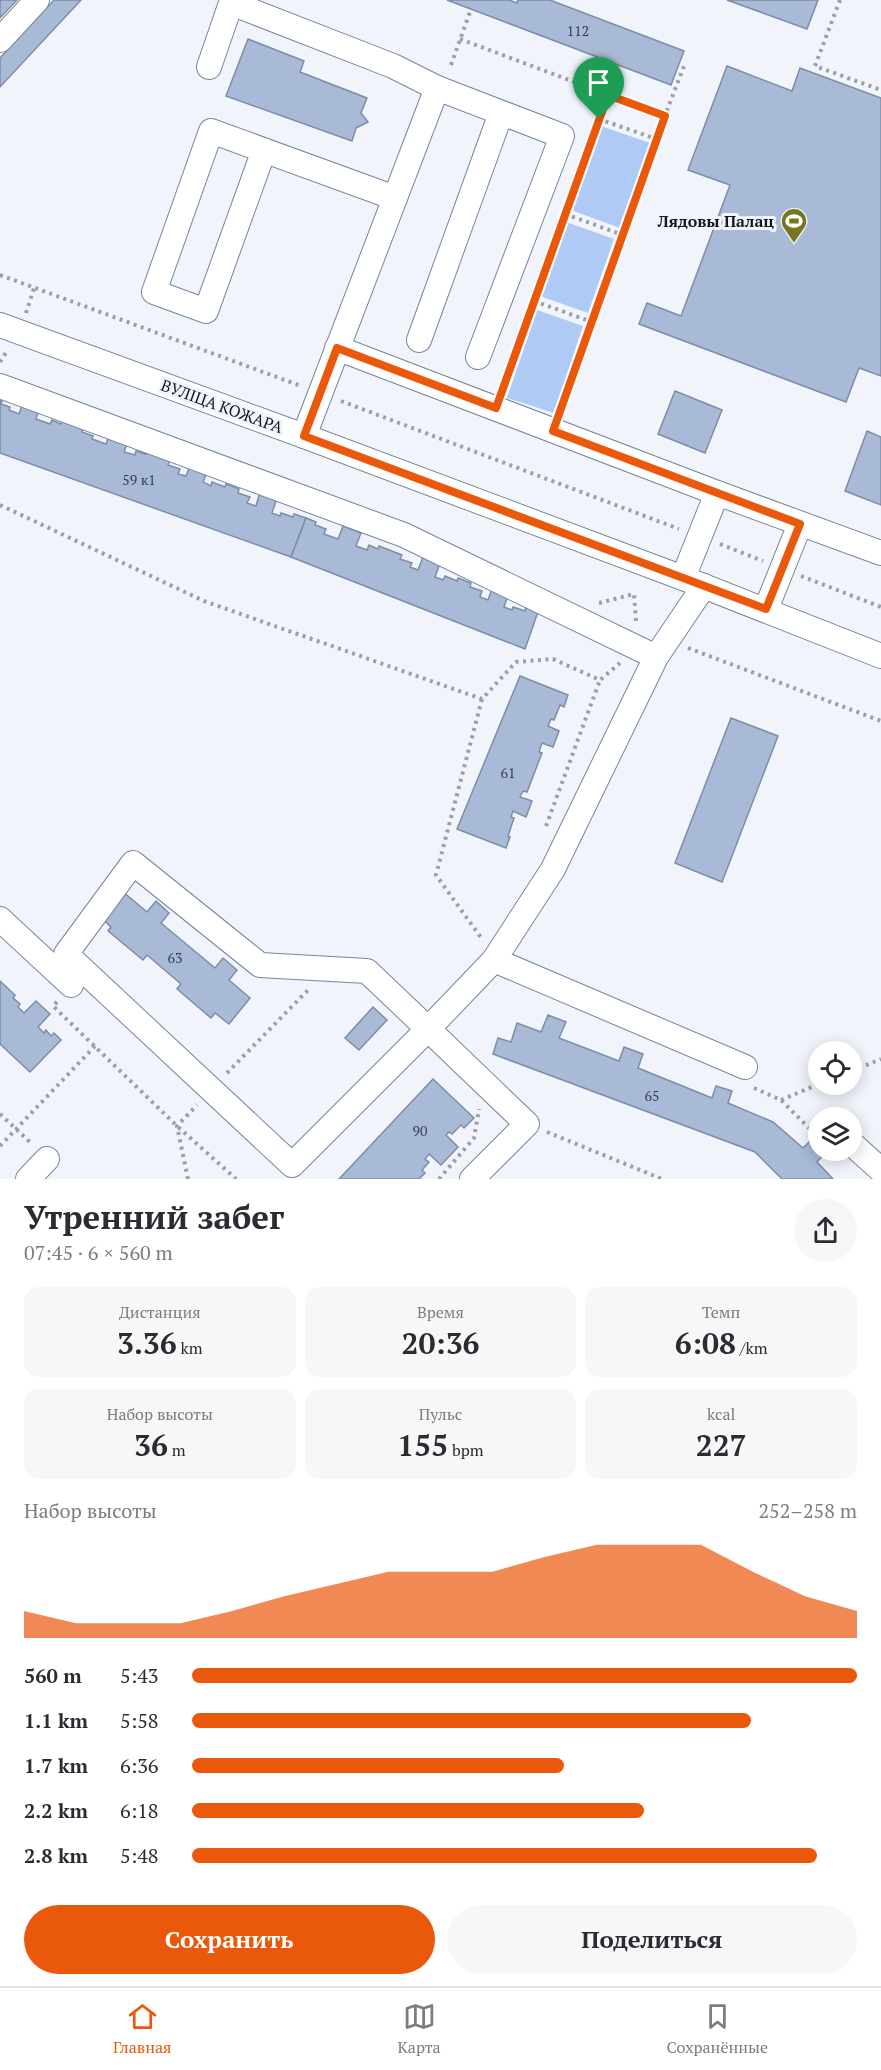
<!DOCTYPE html>
<html lang="ru">
<head>
<meta charset="utf-8">
<style>
	body { margin:0; font-family:"PT Serif",serif; background:#f7f7f7; color:#2b2b33; height:100vh; display:flex; flex-direction:column; font-size:22px; white-space:nowrap }
	* { box-sizing:border-box; margin:0 }
	p { font-size:20px; color:#7c7c81 }
	.icon { flex:none; width:33px; height:33px; fill:none; stroke:currentColor; stroke-width:2; stroke-linecap:round; stroke-linejoin:round }
	.map { position:relative; height:1179px; overflow:hidden }
	.sheet { display:flex; flex-direction:column; background:#fff; flex:1 }
	.sheet>* { flex:none }
	.fabs { position:absolute; left:808px; top:1041px; display:grid; gap:12px }
	.fabs a { display:grid; place-items:center; width:54px; height:54px; border-radius:50%; background:#fff; box-shadow:0 3px 15px #0003; font-size:30px }
	.pin { position:absolute; display:grid; place-items:center; width:51px; height:51px; color:#fff; margin:-62px -26px; border-radius:50% 50% 50% 0; rotate:-45deg; box-shadow:0 0 6px #0007 }
	.pin .icon { rotate:45deg }
	.round { display:grid; place-items:center; flex:none; width:63px; height:63px; border-radius:32px; background:#f7f7f7 }
	.headline { display:flex; align-items:center; justify-content:space-between; height:102px; padding:0 24px }
	h1 { font-size:33px; font-weight:700; line-height:45px }
	.figures { display:grid; grid-template-columns:repeat(3,1fr); gap:9px; height:102px; padding:6px 24px }
	.figures div { display:grid; align-content:center; border-radius:15px; background:#f7f7f7; text-align:center }
	.figures b { font-size:30px; font-weight:700 }
	.figures small { font-size:16px; font-weight:400 }
	.figures p { font-size:16px }
	.chart { height:168px; padding:12px 24px }
	.chart p { display:flex; justify-content:space-between }
	.chart svg { width:100%; height:108px; margin-top:6px; fill:#ea580c; opacity:.7 }
	.button { display:flex; gap:12px; margin-top:auto; padding:12px 24px }
	.button a { flex:1; height:69px; border-radius:36px; background:#ea580c; color:#fff; font-size:24px; font-weight:700; line-height:69px; text-align:center }
	.button a+a { background:#f7f7f7; color:#2b2b33 }
	ul { padding:0 24px; list-style:none; font-size:20px }
	li { display:grid; grid-template-columns:96px 72px 1fr; align-items:center; height:45px }
	li i { height:15px; border-radius:8px; background:#ea580c }
	.menu { display:flex; justify-content:space-around; align-items:center; height:84px; border-top:2px solid #e1e1e2; background:#fff; font-size:16px; color:#7c7c81 }
	.menu a { display:grid; justify-items:center; gap:3px }
	.menu .current { color:#ea580c }
	.map>svg:first-child { display:block }
</style>
</head>
<body>
<div class="map">
<svg width="881" height="1179" viewBox="0 0 881 1179">
	<rect width="100%" height="100%" fill="#f1f5fb"/>
	<g fill="#afcaf5">
		<path d="M601,126l49,17 -30,85 -49,-18z"/>
		<path d="M566,222l48,17 -26,74 -48,-17z"/>
		<path d="M537,310l46,16 -29,87 -47,-15z"/>
	</g>
	<g fill="#a8bad6" stroke="#7c8da8" stroke-width="1.5">
		<path d="M0,0h17l-17,18z"/>
		<path d="M54,0h27l-81,87v-29z"/>
		<path d="M447,0h62l8,3 1,-3h32l134,51 -13,34z"/>
		<path d="M727,0h91l-11,29z"/>
		<path d="M248,39l56,22 -4,11 67,26 -6,15 7,9 -12,6 -4,13 -126,-45z"/>
		<path d="M727,66l65,25 8,-23 81,30v278l-22,-8 -13,34 -207,-78 8,-21 34,13 49,-131 -42,-15z"/>
		<path d="M675,391l47,19 -17,43 -47,-19z"/>
		<path d="M0,400l2,1 -1,3 9,3 -1,3 10,4 5,-14 16,6 -4,13 14,5 2,-4 9,4 1,-3 21,8 -1,3 11,4 -1,3 14,5 5,-13 18,7 -5,14 11,3 1,-4 10,3 1,-2 23,8 -2,5 12,4 -2,5 8,2 5,-13 17,6 -5,13 8,4 1,-4 13,5 1,-3 13,5 -1,4 12,4 -3,6 9,3 4,-14 17,6 -5,15 8,3 1,-3 12,4 1,-3 12,4 -15,39 -291,-104z"/>
		<path d="M867,431l14,6v68l-36,-14z"/>
		<path d="M306,518l10,4 -1,3 11,4 -2,5 14,5 5,-13 18,7 -5,13 11,4 2,-5 9,4 1,-3 23,9 -2,4 12,4 -2,4 8,3 5,-13 17,6 -5,14 8,3 2,-4 12,5 1,-3 13,5 -1,4 12,4 -2,6 8,3 5,-14 16,6 -5,15 8,3 1,-3 12,4 1,-4 12,5 -13,37 -234,-92z"/>
		<path d="M520,676l48,19 -4,12 -4,-2 -6,15 -3,-1 -3,7 11,5 -6,16 -11,-4 -3,9 3,1 -15,39 -4,-1 -3,6 12,4 -6,16 -13,-6 -2,6 3,1 -6,18 2,1 -4,11 -49,-19z"/>
		<path d="M731,718l47,18 -56,146 -47,-19z"/>
		<path d="M122,891l25,21 9,-11 13,12 -8,10 54,45 8,-10 14,12 -8,10 21,18 -21,26 -14,-11 -4,5 -34,-29 4,-5 -34,-29 -4,5 -35,-29 3,-4 -11,-10z"/>
		<path d="M0,981l15,14 -2,3 7,6 -2,3 6,6 12,-12 14,13 -12,13 6,6 2,-3 5,6 3,-3 7,7 -31,32 -30,-28z"/>
		<path d="M373,1007l14,13 -28,30 -14,-12z"/>
		<path d="M548,1015l18,7 -7,16 60,23 5,-14 19,7 -5,14 74,30 4,-12 16,5 -4,12 45,19 30,26 9,-9 7,7v4l7,2 -9,10 16,17h-51l-27,-27 -262,-98 5,-16 13,4 6,-19 24,9z"/>
		<path d="M433,1079l41,39 -10,10 -3,-3 -9,9 -3,-2 -3,3 12,12 -17,18 -12,-11 -4,5 4,3 -7,8 3,3 -6,6h-80z"/>
	</g>
	<g fill="none" stroke-linecap="round" stroke-linejoin="round">
		<g stroke="#7586a1" stroke-width="26">
			<g id="minor">
				<path d="M0,40l37,-40"/>
				<path d="M209,67l22,-64 162,63 44,22"/>
				<path d="M264,150l-58,161 -52,-19 57,-161 184,67"/>
				<path d="M0,325l304,111 379,142 198,78"/>
				<path d="M419,340l82,-227"/>
				<path d="M337,348l380,145 164,60"/>
				<path d="M0,386l404,149 252,122"/>
				<path d="M304,436l133,-348 125,48 -84,221"/>
				<path d="M683,578l34,-85"/>
				<path d="M766,609l34,-85"/>
				<path d="M133,863l127,102 107,6 61,58 -136,136 -226,-211z"/>
				<path d="M0,919l71,66"/>
				<path d="M494,960l251,107"/>
				<path d="M852,1144l29,26"/>
				<path d="M28,1179l19,-20"/>
				<path d="M472,1179l55,-55 -99,-95 66,-69 59,-91 103,-212 48,-71"/>
			</g>
		</g>
		<g stroke="#9b9fa7" stroke-width="4" stroke-dasharray="3 4.5" stroke-linecap="butt">
			<path d="M840,0l-25,66 66,24"/>
			<path d="M460,39l205,77"/>
			<path d="M451,65l20,-56"/>
			<path d="M599,119l19,-51"/>
			<path d="M656,139l28,-73"/>
			<path d="M565,214l58,21"/>
			<path d="M0,275l301,111"/>
			<path d="M534,301l58,21"/>
			<path d="M26,313l8,-25"/>
			<path d="M0,362l7,-11"/>
			<path d="M503,388l96,-269 57,20 -95,271"/>
			<path d="M341,401l338,128"/>
			<path d="M0,505l204,96 278,98 34,-37 37,-3 47,21 20,-17"/>
			<path d="M720,544l43,17"/>
			<path d="M801,576l80,31"/>
			<path d="M599,603l35,-9 2,27"/>
			<path d="M688,648l193,73"/>
			<path d="M482,699l-46,176 46,64"/>
			<path d="M546,826l54,-146"/>
			<path d="M57,1002l-4,4 124,120 59,53"/>
			<path d="M852,1071l29,-12"/>
			<path d="M227,1073l81,-83"/>
			<path d="M754,1088l27,12 38,38"/>
			<path d="M781,1100l38,-16"/>
			<path d="M0,1114l32,30"/>
			<path d="M547,1132l115,47"/>
			<path d="M0,1146l95,-100"/>
			<path d="M188,1179l-11,-53 20,-21"/>
			<path d="M439,1179l35,-41 5,-29"/>
		</g>
		<use href="#minor" stroke="#fff" stroke-width="24"/>
	</g>
	<g fill="none" stroke-linecap="round" stroke-linejoin="round">
		<g stroke="#fff" stroke-width="12">
			<path id="route" d="M608,95l57,21 -112,315 247,93 -34,85 -462,-173 33,-88 159,60z"/>
		</g>
		<use href="#route" stroke="#ea580c" stroke-width="8"/>
	</g>
	<defs>
		<g id="stadium-pin" transform="scale(1.35)"><path d="M0 17L-7.5 6A9.5 9.5 0 1 1 7.5 6Z" fill="#76771e" stroke="#f1f5fb"/><path d="M0-5a6.5 5 0 1 0 0 10a6.5 5 0 1 0 0-10ZM-3.5-1.8h7v3.6h-7Z" fill="#fff"/></g>
	</defs>
	<g fill-rule="evenodd">
		<use href="#stadium-pin" x="794" y="221"/>
	</g>
	<g text-anchor="middle" dominant-baseline="central" stroke-width="6" stroke-linejoin="round" paint-order="stroke">
		<g font-size="14" fill="#38404f">
			<text x="578" y="30">112</text>
			<text x="139" y="479">59 к1</text>
			<text x="508" y="772">61</text>
			<text x="175" y="957">63</text>
			<text x="652" y="1095">65</text>
			<text x="420" y="1130">90</text>
		</g>
		<g font-size="16" font-weight="bold" fill="#121822" stroke="#f1f5fb" text-anchor="end">
			<text x="774" y="221">Лядовы Палац</text>
		</g>
		<g font-size="16" fill="#121822" stroke="#f1f5fb">
			<text transform="translate(222 406) rotate(20)">ВУЛІЦА КОЖАРА</text>
		</g>
	</g>
</svg>
<div class="fabs">
<a><svg class="icon" aria-label="locate" viewBox="0 0 24 24"><circle cx="12" cy="12" r="6"/><path d="M12 2v4M12 18v4M2 12h4M18 12h4"/></svg></a>
<a><svg class="icon" aria-label="layers" viewBox="0 0 24 24"><path d="M12 4l9 5-9 5-9-5zM3 14l9 5 9-5"/></svg></a>
</div>
<div class="pin" style="left:599px;top:119px;background:#1e9e55"><svg class="icon" aria-label="arrive" viewBox="0 0 24 24"><path d="M6 21V4h12l-3 4 3 4H6"/></svg></div>
</div>
<section class="sheet">
<div class="headline"><div><h1>Утренний забег</h1><p>07:45 · 6 × 560 m</p></div><a class="round"><svg class="icon" aria-label="share" viewBox="0 0 24 24"><path d="M12 15V3M7 8l5-5 5 5M5 13v7h14v-7"/></svg></a></div>
<div class="figures">
<div><p>Дистанция</p><b>3.36<small> km</small></b></div>
<div><p>Время</p><b>20:36</b></div>
<div><p>Темп</p><b>6:08<small> /km</small></b></div>
</div>
<div class="figures">
<div><p>Набор высоты</p><b>36<small> m</small></b></div>
<div><p>Пульс</p><b>155<small> bpm</small></b></div>
<div><p>kcal</p><b>227</b></div>
</div>
<div class="chart"><p><span>Набор высоты</span>252–258 m</p>
<svg viewBox="0 0 160 44" preserveAspectRatio="none"><path d="M0 44V33L10 38L20 38L30 38L40 33L50 27L60 22L70 17L80 17L90 17L100 11L110 6L120 6L130 6L140 17L150 27L160 33V44z"/></svg>
</div>
<ul>
<li><b>560 m</b>5:43<i style="width:100%"></i></li>
<li><b>1.1 km</b>5:58<i style="width:84%"></i></li>
<li><b>1.7 km</b>6:36<i style="width:56%"></i></li>
<li><b>2.2 km</b>6:18<i style="width:68%"></i></li>
<li><b>2.8 km</b>5:48<i style="width:94%"></i></li>
</ul>
<div class="button"><a>Сохранить</a><a>Поделиться</a></div>
</section>
<nav class="menu">
<a class="current"><svg class="icon" aria-label="home" viewBox="0 0 24 24"><path d="M3 11l9-7 9 7M6 9v11h12V9"/></svg>Главная</a>
<a><svg class="icon" aria-label="map" viewBox="0 0 24 24"><path d="M3 6l6-2 6 2 6-2v14l-6 2-6-2-6 2zM9 4v14M15 6v14"/></svg>Карта</a>
<a><svg class="icon" aria-label="saved" viewBox="0 0 24 24"><path d="M7 4h10v16l-5-4-5 4z"/></svg>Сохранённые</a>
</nav>
</body>
</html>
